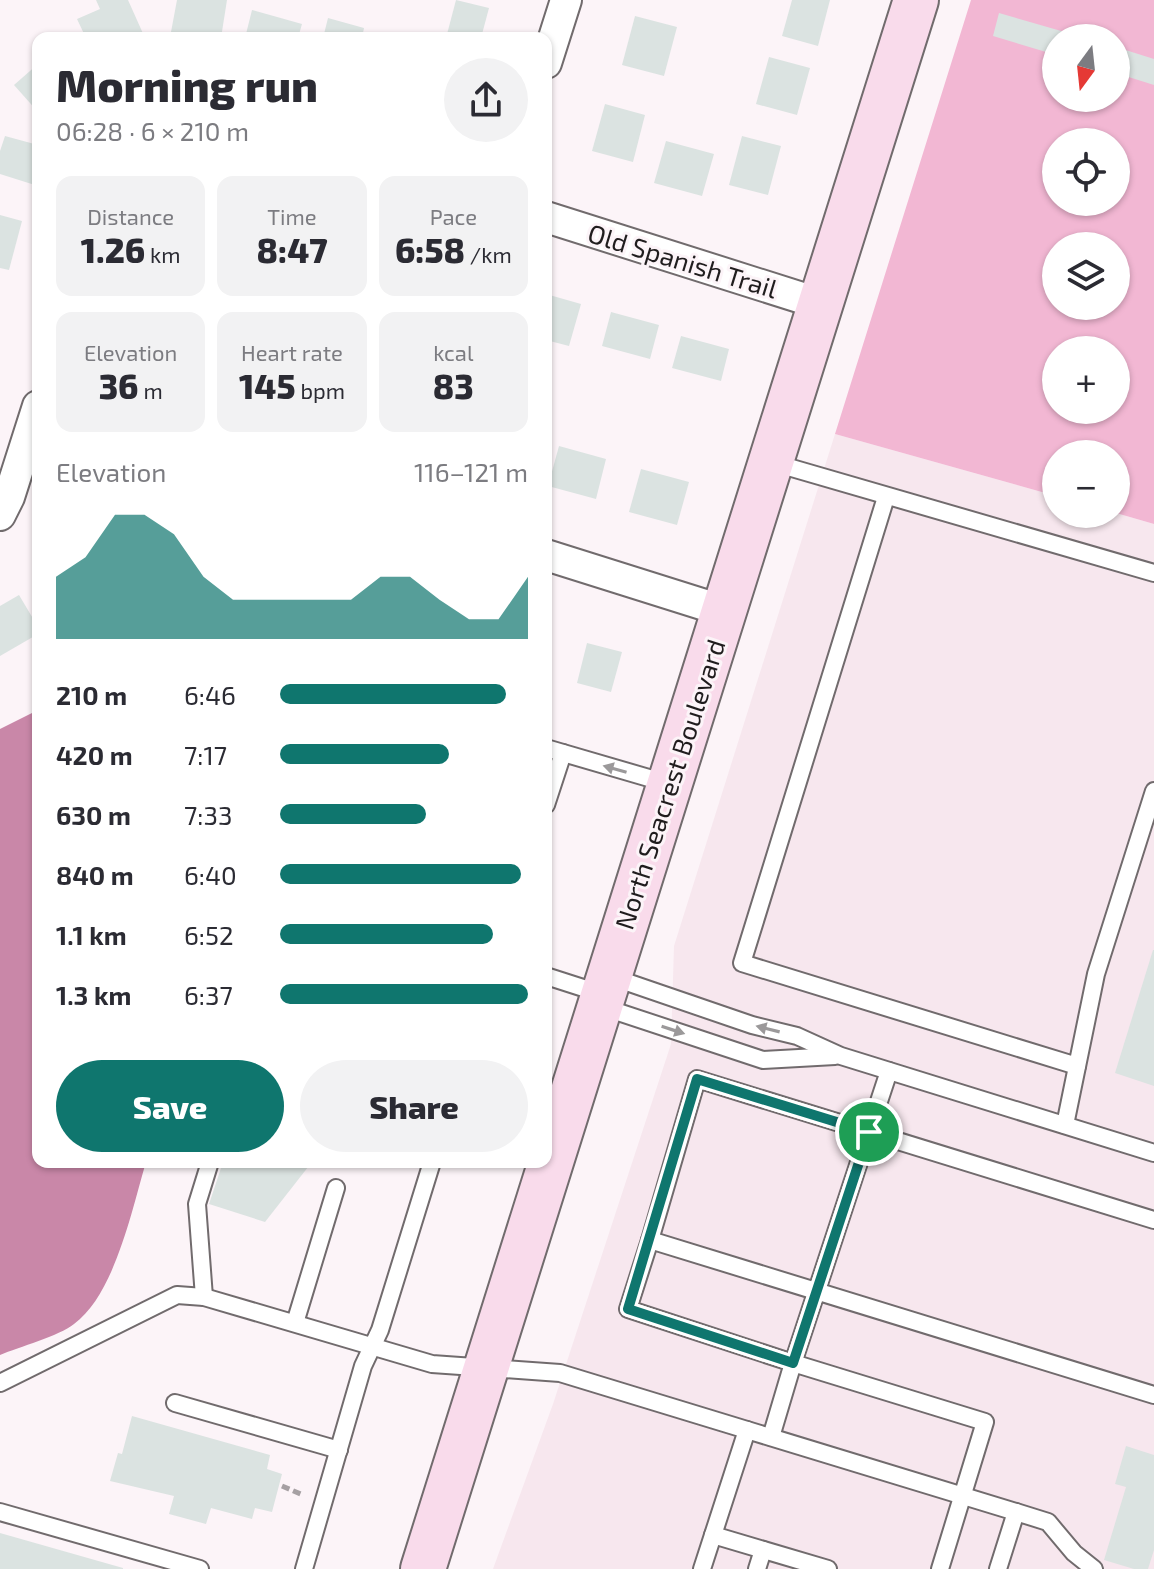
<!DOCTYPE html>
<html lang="en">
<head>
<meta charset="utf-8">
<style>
	body { margin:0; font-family:"Exo 2",sans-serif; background:#f2f2f3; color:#2b2b33; height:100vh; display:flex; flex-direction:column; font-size:30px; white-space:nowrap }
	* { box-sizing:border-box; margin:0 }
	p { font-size:26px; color:#7c7c81 }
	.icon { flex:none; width:44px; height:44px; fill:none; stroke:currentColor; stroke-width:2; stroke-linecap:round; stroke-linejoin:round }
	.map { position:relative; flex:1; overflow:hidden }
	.sheet { position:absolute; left:32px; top:32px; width:520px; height:1136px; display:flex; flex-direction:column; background:#fff; border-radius:16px; box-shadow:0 2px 6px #0004 }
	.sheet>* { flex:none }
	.needle { width:52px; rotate:195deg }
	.controls { position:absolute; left:1042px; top:24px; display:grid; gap:16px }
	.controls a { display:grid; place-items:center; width:88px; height:88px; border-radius:50%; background:#fff; box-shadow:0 2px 6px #0004; font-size:40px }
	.pin { position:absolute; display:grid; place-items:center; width:68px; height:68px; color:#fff; margin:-34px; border:4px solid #fff; border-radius:50%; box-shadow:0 2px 8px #0007 }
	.round { display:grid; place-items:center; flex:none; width:84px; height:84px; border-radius:42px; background:#f2f2f3 }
	.headline { display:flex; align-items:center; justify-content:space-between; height:136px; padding:0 24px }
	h1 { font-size:44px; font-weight:800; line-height:60px }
	.metrics { display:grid; grid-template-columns:repeat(3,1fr); gap:12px; height:136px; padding:8px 24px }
	.metrics div { display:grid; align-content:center; border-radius:16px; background:#f2f2f3; text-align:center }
	.metrics b { font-size:34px; font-weight:800 }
	.metrics small { font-size:22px; font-weight:400 }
	.metrics p { font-size:22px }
	.chart { height:224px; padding:16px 24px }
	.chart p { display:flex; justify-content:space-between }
	.chart svg { width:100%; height:144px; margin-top:8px; fill:#0f766e; opacity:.7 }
	.cta { display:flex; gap:16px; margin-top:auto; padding:16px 24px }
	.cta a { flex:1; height:92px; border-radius:48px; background:#0f766e; color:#fff; font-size:32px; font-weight:800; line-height:92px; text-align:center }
	.cta a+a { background:#f2f2f3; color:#2b2b33 }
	ul { padding:0 24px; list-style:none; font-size:26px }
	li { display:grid; grid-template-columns:128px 96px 1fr; align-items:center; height:60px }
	li i { height:20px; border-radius:10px; background:#0f766e }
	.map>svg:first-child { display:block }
</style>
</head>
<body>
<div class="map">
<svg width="1154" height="1569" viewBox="0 0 1154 1569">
	<rect width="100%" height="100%" fill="#fcf4f8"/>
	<path fill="#f7e7ee" d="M835,434l221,62v18l60,-1 38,11v1045h-661l60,-165 118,-360 3,-98z"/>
	<path fill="#f2b7d3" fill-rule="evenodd" d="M971,0h183v524l-38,-11v-59h-60v42l-221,-62zM1056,38h60v60h-60zM1056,142h60v60h-60zM1056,246h60v60h-60zM1056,350h60v60h-60z"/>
	<path fill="#c987a8" d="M38,710v452h108c-14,47 -31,132 -72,162 -15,12 -55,23 -74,31v-626z"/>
	<g fill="#dbe3e1">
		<path d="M96,0h32l17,38h-59l-9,-19 23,-10z"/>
		<path d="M177,0h50l-6,38 -50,-6z"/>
		<path d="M456,0l33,8 -8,30h-35z"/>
		<path d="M792,0h38l-12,46 -36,-10z"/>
		<path d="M252,10l50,14 -4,14h-53z"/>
		<path d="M999,13l83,24v1h-26v17l-63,-19z"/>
		<path d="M635,16l42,11 -13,49 -42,-11z"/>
		<path d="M328,18l36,10 -2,10h-39z"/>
		<path d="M1116,47l38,12v26l-38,-12z"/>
		<path d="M769,57l41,11 -13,47 -41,-11z"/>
		<path d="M38,64v48l-24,-27z"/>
		<path d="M605,104l40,11 -12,47 -41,-11z"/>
		<path d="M5,136l33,9v41l-38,-12v-23z"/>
		<path d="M742,136l39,10 -13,49 -39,-10z"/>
		<path d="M666,141l48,13 -12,42 -48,-13z"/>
		<path d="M0,215l22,6 -13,49 -9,-2z"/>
		<path d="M546,294l35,10 -12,42 -23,-6z"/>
		<path d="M611,312l48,13 -9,34 -48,-13z"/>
		<path d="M681,336l48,13 -8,32 -49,-13z"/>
		<path d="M559,446l47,13 -10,40 -48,-13z"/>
		<path d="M641,469l48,13 -12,43 -48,-13z"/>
		<path d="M19,595l19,32v7l-38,22v-50z"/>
		<path d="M587,643l35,9 -11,40 -34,-9z"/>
		<path d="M1153,950h1v136l-39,-13z"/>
		<path d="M223,1162h89l-47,60 -56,-18z"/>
		<path d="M132,1416l138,39 -3,14 15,5 -10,38 -17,-4 -3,11 -41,-11 -5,16 -37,-10 5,-18 -64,-15 8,-28 4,1z"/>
		<path d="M1126,1446l28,9v95l-6,19h-14l-30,-9 22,-73 -11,-3z"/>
		<path d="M0,1533l123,35v1h-123z"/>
	</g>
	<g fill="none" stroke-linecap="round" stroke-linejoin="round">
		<g stroke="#716b6d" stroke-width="20">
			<g id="lane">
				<path d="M771,462l383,111"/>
				<path d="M886,497l-144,466 335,103"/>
				<path d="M546,748l120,35"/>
				<path d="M546,805l17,-52"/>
				<path d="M546,976l56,18"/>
				<path d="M612,977l140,48 45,11 44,20 313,97"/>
				<path d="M603,1007l160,53 72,-4"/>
				<path d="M1065,1125l31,-151 58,-183"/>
				<path d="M1154,1220l-457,-141 -47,161 504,155"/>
				<path d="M650,1240l-22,69 165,54 96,-292"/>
				<path d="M204,1297l-7,-93 13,-42"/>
				<path d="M295,1323l41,-135"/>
				<path d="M0,1383l177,-88 27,2 228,67 128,9 187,57 -45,139"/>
				<path d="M175,1403l164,47"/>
				<path d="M747,1430l269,82 -18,57"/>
				<path d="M771,1437l22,-74 192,59 -45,147"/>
				<path d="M0,1512l200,57"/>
				<path d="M1016,1512l32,10 26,31 20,16"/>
				<path d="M713,1535l115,34"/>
				<path d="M304,1569l59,-203 17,-36 52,-168"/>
				<path d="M757,1569l6,-19"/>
			</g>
		</g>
		<g stroke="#716b6d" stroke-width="34">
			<g id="street">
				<path d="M546,63l20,-63"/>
				<path d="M546,217l275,87"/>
				<path d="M0,515l9,-18 29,-91"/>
				<path d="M546,555l178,56"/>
			</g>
		</g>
		<g stroke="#716b6d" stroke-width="48">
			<path id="secondary" d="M423,1569l493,-1569"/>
		</g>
		<path stroke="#a6a0a3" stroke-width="5" stroke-dasharray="8 4" stroke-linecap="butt" d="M282,1486l21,9"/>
		<use href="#lane" stroke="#fff" stroke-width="16"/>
		<use href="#street" stroke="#fff" stroke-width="30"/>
		<use href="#secondary" stroke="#f9dbeb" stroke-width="44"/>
	</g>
	<defs><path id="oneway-solid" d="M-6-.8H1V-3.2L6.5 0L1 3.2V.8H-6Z" transform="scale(2)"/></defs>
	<g fill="#9b999a">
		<use href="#oneway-solid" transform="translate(615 769) rotate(-164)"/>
		<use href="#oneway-solid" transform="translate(768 1029) rotate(-166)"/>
		<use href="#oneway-solid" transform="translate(673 1030) rotate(18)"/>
	</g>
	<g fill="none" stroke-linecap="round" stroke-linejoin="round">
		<g stroke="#fff" stroke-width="16">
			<path id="route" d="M697,1079l172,53 -76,231 -165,-54z"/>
		</g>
		<use href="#route" stroke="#0f766e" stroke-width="10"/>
	</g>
	<g text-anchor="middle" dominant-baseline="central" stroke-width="6" stroke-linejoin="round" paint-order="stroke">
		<g font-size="26" fill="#201d1e" stroke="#fcf4f8">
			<text transform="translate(683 260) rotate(17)">Old Spanish Trail</text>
			<text transform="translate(669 784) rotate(-72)">North Seacrest Boulevard</text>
		</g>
	</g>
</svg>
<div class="controls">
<a><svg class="needle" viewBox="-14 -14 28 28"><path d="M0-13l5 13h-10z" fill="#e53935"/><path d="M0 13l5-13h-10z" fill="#7c7c81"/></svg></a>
<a><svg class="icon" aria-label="locate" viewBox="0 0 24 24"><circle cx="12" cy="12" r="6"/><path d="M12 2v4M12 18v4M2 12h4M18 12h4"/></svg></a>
<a><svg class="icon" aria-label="layers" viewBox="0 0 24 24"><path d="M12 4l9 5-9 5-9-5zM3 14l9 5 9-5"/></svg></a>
<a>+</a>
<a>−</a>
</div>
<div class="pin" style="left:869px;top:1132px;background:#1e9e55"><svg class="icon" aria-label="arrive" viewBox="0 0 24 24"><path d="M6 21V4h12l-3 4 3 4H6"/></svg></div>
<section class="sheet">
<div class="headline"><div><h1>Morning run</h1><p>06:28 · 6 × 210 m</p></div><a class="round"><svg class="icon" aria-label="share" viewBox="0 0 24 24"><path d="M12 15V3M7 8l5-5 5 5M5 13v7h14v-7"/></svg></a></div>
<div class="metrics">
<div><p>Distance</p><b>1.26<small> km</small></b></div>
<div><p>Time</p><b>8:47</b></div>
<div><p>Pace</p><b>6:58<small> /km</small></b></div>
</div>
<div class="metrics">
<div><p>Elevation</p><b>36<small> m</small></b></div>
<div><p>Heart rate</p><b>145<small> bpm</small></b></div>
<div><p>kcal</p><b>83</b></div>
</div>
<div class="chart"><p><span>Elevation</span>116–121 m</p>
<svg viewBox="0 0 160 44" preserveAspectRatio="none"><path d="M0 44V25L10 19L20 6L30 6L40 12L50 25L60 32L70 32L80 32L90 32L100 32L110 25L120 25L130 32L140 38L150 38L160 25V44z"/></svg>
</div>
<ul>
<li><b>210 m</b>6:46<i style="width:91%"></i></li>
<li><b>420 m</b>7:17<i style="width:68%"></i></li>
<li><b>630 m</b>7:33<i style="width:59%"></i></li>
<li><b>840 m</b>6:40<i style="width:97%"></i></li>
<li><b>1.1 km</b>6:52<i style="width:86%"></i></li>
<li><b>1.3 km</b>6:37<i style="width:100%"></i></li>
</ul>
<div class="cta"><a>Save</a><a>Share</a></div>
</section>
</div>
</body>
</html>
